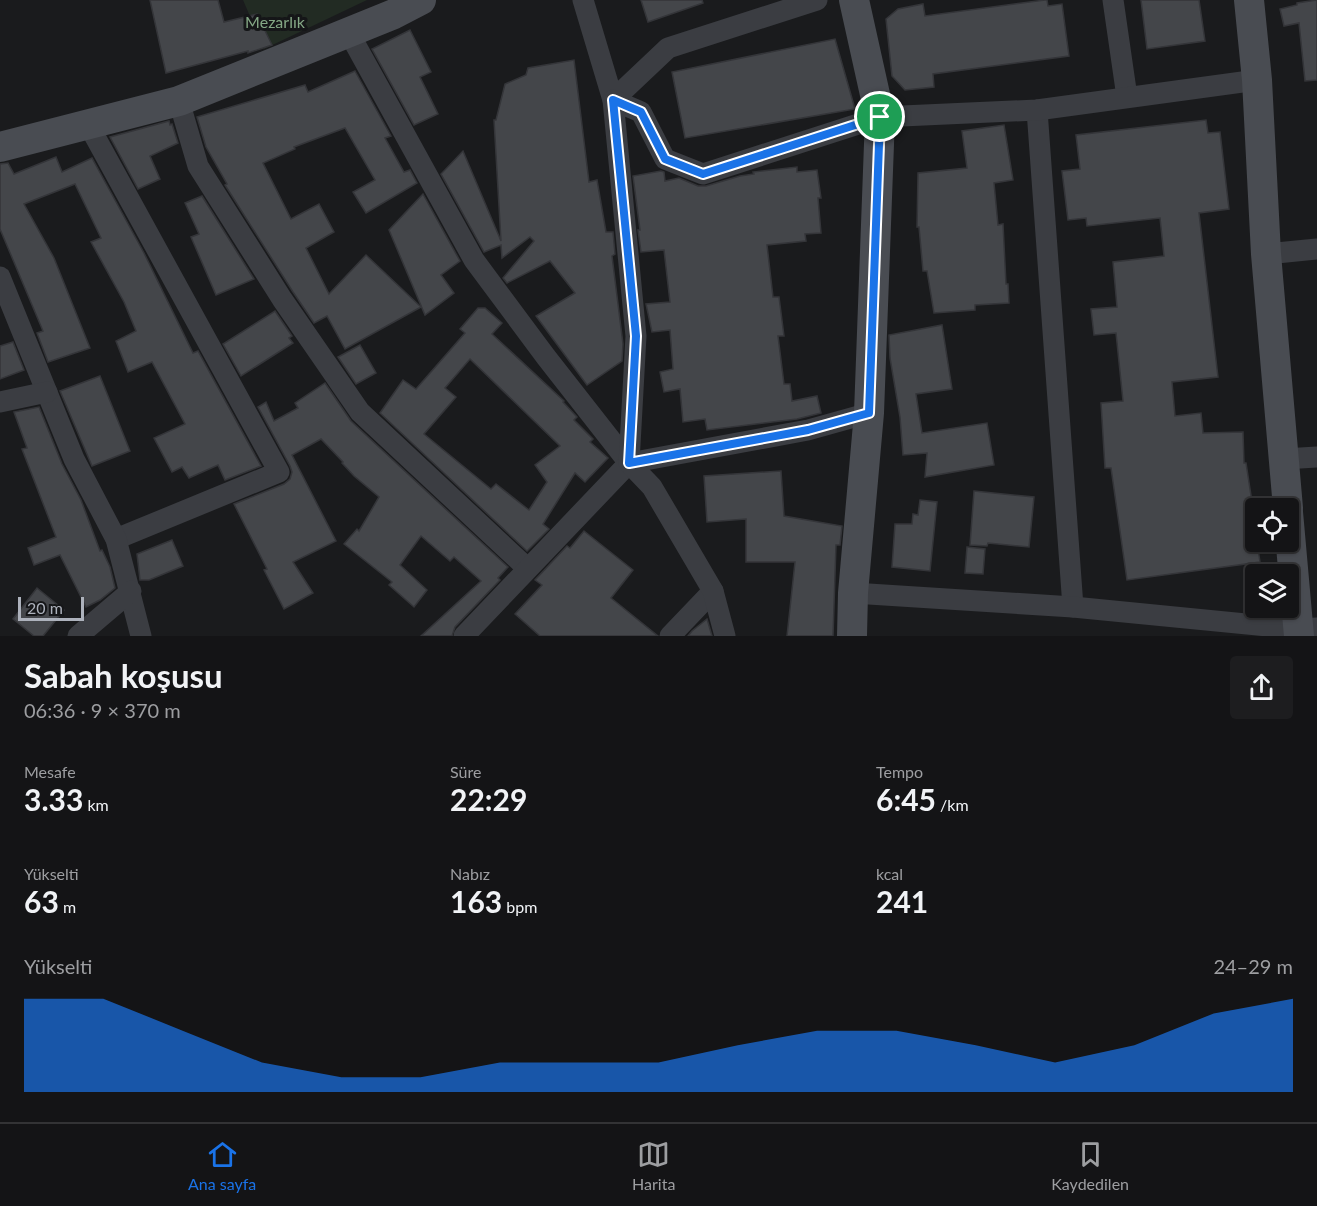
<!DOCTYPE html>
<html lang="tr">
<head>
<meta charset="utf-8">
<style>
	body { margin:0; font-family:Lato,sans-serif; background:#1d1d1f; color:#f1f3f6; height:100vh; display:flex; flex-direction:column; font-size:22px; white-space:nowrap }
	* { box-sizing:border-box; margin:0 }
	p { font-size:20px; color:#9d9ea1 }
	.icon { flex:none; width:33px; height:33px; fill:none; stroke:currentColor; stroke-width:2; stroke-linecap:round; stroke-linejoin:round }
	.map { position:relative; height:636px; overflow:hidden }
	.details { display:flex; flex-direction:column; background:#141416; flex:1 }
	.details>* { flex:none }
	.tools { position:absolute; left:1245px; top:498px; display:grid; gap:12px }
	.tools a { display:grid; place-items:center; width:54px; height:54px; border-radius:6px; background:#141416; box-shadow:0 2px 4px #0004,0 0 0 2px #333335; font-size:30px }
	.scale { position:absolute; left:18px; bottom:15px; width:66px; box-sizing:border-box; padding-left:6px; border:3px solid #adb2bc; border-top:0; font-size:16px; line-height:21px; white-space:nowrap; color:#adb2bc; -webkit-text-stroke:4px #151618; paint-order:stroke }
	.pin { position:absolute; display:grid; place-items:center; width:51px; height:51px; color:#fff; margin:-26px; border:3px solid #fff; border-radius:50%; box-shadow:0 2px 6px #0007 }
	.round { display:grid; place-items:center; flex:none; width:63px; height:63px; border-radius:6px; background:#1d1d1f }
	.overview { display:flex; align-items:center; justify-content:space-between; height:102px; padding:0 24px }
	h1 { font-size:33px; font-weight:700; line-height:45px }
	.stats { display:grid; grid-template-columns:repeat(3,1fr); gap:9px; height:102px; padding:6px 24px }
	.stats div { display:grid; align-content:center }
	.stats b { font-size:30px; font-weight:700 }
	.stats small { font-size:16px; font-weight:400 }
	.stats p { font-size:16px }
	.chart { height:168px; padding:12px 24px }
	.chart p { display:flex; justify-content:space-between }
	.chart svg { width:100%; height:108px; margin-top:6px; fill:#1a73e8; opacity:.7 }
	.dock { display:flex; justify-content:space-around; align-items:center; height:84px; border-top:2px solid #333335; background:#141416; font-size:16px; color:#9d9ea1 }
	.dock a { display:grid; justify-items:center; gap:3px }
	.dock .selected { color:#1a73e8 }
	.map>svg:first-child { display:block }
</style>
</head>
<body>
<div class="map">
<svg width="1317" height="636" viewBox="0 0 1317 636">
	<rect width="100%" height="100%" fill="#1a1b1d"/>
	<path fill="#222b23" d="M243,0h124l-103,49z"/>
	<g fill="#44464a" stroke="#343539" stroke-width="1.5" fill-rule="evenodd">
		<path d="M150,0h68l6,22 33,-8 15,31 -24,8v-2l-82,22z"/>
		<path d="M641,0h61l1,3 -55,19z"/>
		<path d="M1045,0h2l1,6 14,-2 7,52 -136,18 1,13 -29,3 -13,-14 -6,-57 12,-10 25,-5 2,12z"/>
		<path d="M1141,0h58l6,41 -58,8z"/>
		<path d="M1317,0v80l-12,1 -6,-58 -15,3 -4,-17 17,-4v-2z"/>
		<path d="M410,30l21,42 -11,5 18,37 -24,11 -42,-76z"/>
		<path d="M835,39l20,70 -170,29 -13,-66z"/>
		<path d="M574,60l15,122 8,-2 9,52h7l2,22 -3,2 11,88 -1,17 -35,24 -51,-69 39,-23 -25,-32 -43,22 -4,-5 31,-37 -4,-4 -28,21 -1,-13 -17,7 -43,-78 22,-23 38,90 -7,-121h2l9,-36 21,-9 2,-7z"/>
		<path d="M355,71l36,65 -6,2 19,34 6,-2 7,13 -51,30 -13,-21 22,-12 -30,-52 -51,19 1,2 -32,14 28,56 28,-15 15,28 -28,16 23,46 37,-39 55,52 -76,42 -18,-33 -13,7 -21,-31 -68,-107 2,-1 -21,-37 -9,-30 108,-32 3,7z"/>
		<path d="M1206,120l2,13 12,-1 9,77 -30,4 19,164 -46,5 3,34 26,-3 2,20 40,-1 1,31h2l10,65v14h1l3,20 -133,18 -16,-112h-6l-4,-65 22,-2 -7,-68 -22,2 -3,-26 26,-2 -4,-45 51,-6 -4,-38 -73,8 -1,-8 -18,2 -6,-49 18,-2 -4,-34z"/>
		<path d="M169,121l1,4 2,-1 6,19 -28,13 10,23 -22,10 -28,-52z"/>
		<path d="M1004,125l9,55 -19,3 4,42 5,-1 3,60h2l1,19 -34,2v5l-41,3 -7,-42h-4l-4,-44h-2l1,-54 49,-5 -5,-37z"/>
		<path d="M56,157l6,15 30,-14 52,95 49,100 5,-2 63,115 -36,14 -7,-15 -29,13 -7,-11 -10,5 -18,-34 31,-14 -33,-62 -24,10 -12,-31 20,-10 -12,-29 -33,-60 10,-4 -26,-54 -51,20 30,54 36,90 -42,14 -11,-29 6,-2 -43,-102v-65l8,-1 6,11z"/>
		<path d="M797,167v5l20,-2 4,28h-3l3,35 -16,1 1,7 -39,4 6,52h6l5,39h-6l6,48h6l2,17 25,-5 4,17 -24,6 -90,11 -2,-11 -22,3 -3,-33 -16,3 -4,-20 13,-3 -3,-39 -18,2 -6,-28 24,-2 -6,-52 -23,2 -3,-22h2l-7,-54 28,-5 3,1 1,9 14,-3 19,8h8l34,-10 14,-2 -1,-2z"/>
		<path d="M423,194l37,67 -19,14 13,18 -29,22 -36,-85z"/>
		<path d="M202,196l52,83 -38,16 -25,-58 8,-3 -14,-31z"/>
		<path d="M478,308h7l17,15 -10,11 72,67 -1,1 14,15 -3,3 19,19 -3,3 18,16 -23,24 -10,-9 -32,51 6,5 -22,22 -147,-138 23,-33 13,9 49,-56 -5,-4zM470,359l90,87 -25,19 12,17 -18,28 -33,-26 -5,5 -67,-55 32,-37 -11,-9z"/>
		<path d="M275,311l17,25 -3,2 4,5 -52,33 -18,-32z"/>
		<path d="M942,325l10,64 -36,5 6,39 65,-10 7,42 -69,12 2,-24 -24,2 -3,-38 -10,-59 -1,-23z"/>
		<path d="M13,342l11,28 -24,9v-33z"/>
		<path d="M360,345l16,28 -20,11 -18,-27z"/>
		<path d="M100,376l30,75 -38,15 -32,-75z"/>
		<path d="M325,383l26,38 157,146 -10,11 2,2 -45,47 -3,9h-31l60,-55 -27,-24 -4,4 -29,-25 -21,29 27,25 -13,17 -25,-22 3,-3 -48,-38 13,-15 2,2 20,-34 -25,-21 -12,-13 1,-1 -22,-23 -29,16 44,86 -43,21 20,31 -29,16 -20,-39 3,-1 -33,-65 50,-20 6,-5 2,-7 -2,-6 -32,-59 8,-5 8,19 24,-13 -3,-5z"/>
		<path d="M39,407l23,57 19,36 19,51 2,-1 8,17 5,21 -15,12 -14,7 -26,-52 -26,10 -6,-17 28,-11 -34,-88 5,-1 -13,-36z"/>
		<path d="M781,471l3,45 58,10 -2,19h-4l-3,91h-46l8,-74h-49v-43l-39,3 -3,-46z"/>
		<path d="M974,491l60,6 -5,50 -41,-4 -1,3 -17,-1z"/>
		<path d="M920,500l17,2 -7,69 -38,-4 3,-43h17l1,-10 5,1z"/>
		<path d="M584,531l49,39 -22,28 47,38h-118l-25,-22 27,-29 -7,-5 32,-34 3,2z"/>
		<path d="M172,540l11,26 -34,14h-9l-3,-26z"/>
		<path d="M967,547l18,2 -2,25 -18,-1z"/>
		<path d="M37,588l27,22 -21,26h-9l-21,-17z"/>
		<path d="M707,619l5,17h-24l4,-5z"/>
	</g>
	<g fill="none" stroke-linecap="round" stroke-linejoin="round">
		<g stroke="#3b3d42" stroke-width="21">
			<path d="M583,0l30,100 55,-52 149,-48"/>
			<path d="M1113,0l14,97"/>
			<path d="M349,33l125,227 72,97 83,106"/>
			<path d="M179,101l19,65 84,133 78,113 167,156"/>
			<path d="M1037,110l36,497"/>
			<path d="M88,124l191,348 -163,67"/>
			<path d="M1266,254l51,-5"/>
			<path d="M0,277l74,182 42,80 25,97"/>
			<path d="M0,402l47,-10"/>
			<path d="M1284,459l33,-2"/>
			<path d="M853,593l220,14 225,22 19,-1"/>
			<path d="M78,636l53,-45"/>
			<path d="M464,636l165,-173 179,-33 61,-17"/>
			<path d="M670,636l43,-45"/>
			<path d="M725,636l-12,-45 -61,-104 -23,-24 7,-127 -23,-236 28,12 24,47 38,15 177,-57 157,-7 220,-30"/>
		</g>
		<g stroke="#494c52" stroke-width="30">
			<path d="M1249,0l8,80 9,174 22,254"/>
			<path d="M0,147l179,-46 215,-87 27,-14"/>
			<path d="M1288,512l11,124"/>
			<path d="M852,636l1,-43 16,-180 11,-296 -26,-117"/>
		</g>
	</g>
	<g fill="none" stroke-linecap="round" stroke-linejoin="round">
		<g stroke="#fff" stroke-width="12">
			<path id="route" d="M613,100l28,12 24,47 38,15 177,-57 -11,296 -61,17 -179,33 7,-127z"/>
		</g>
		<use href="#route" stroke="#1a73e8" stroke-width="8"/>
	</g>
	<g text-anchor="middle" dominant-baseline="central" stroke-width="6" stroke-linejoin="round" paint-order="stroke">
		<g font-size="16" fill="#84a785" stroke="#151618">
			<text x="275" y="21">Mezarlık</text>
		</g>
	</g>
</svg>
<div class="tools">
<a><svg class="icon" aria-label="locate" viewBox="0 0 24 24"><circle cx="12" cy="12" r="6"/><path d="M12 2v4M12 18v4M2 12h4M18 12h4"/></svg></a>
<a><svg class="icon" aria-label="layers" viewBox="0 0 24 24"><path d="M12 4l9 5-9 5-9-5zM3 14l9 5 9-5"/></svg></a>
</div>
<div class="scale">20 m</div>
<div class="pin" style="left:880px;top:117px;background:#1e9e55"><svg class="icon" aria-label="arrive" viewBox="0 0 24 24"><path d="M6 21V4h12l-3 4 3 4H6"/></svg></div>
</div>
<section class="details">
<div class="overview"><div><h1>Sabah koşusu</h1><p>06:36 · 9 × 370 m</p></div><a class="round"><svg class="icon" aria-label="share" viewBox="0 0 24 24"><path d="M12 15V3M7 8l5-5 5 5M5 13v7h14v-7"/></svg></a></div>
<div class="stats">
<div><p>Mesafe</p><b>3.33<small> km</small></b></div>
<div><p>Süre</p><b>22:29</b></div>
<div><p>Tempo</p><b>6:45<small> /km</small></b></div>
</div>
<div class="stats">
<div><p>Yükselti</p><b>63<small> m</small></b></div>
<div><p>Nabız</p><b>163<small> bpm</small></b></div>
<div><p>kcal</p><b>241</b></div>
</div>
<div class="chart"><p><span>Yükselti</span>24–29 m</p>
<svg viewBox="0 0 160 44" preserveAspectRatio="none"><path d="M0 44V6L10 6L20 19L30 32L40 38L50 38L60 32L70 32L80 32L90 25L100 19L110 19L120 25L130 32L140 25L150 12L160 6V44z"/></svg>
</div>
</section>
<nav class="dock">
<a class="selected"><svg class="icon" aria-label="home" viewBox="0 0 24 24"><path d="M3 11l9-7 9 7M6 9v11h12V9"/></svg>Ana sayfa</a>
<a><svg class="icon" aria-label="map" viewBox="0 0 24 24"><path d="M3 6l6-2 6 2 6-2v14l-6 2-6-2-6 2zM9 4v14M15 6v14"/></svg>Harita</a>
<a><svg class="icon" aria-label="saved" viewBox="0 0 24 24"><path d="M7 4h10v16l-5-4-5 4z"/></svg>Kaydedilen</a>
</nav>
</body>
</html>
